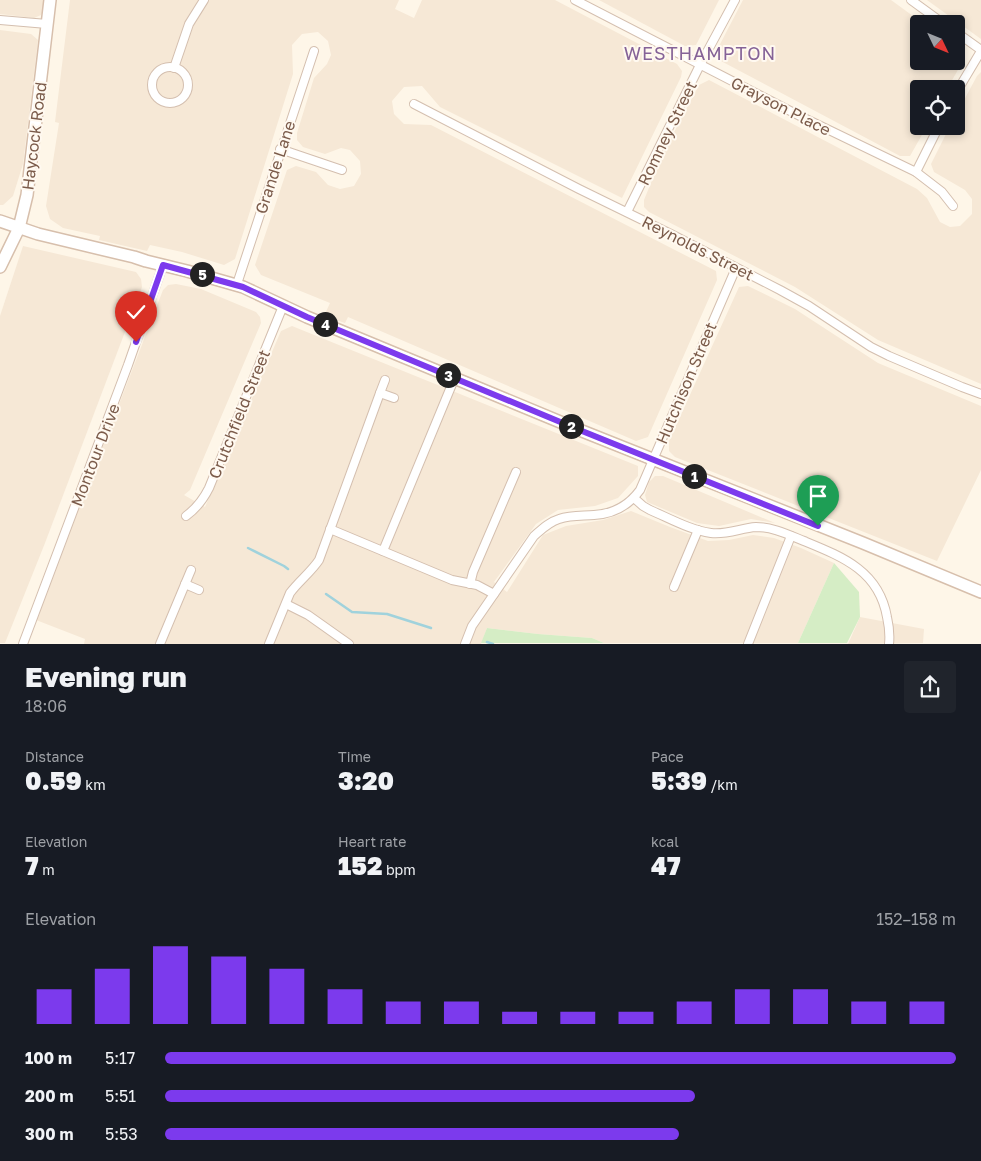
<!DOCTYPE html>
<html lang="en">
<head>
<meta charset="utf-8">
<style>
	body { margin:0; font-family:"Golos Text",sans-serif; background:#20242c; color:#f1f3f6; height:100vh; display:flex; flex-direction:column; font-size:19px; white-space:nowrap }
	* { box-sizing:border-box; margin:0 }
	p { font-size:16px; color:#9ea1a6 }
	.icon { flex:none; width:28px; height:28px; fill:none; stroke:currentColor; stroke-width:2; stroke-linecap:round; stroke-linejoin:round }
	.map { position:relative; height:644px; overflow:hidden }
	.sheet { display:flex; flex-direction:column; background:#171b24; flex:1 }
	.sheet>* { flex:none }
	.needle { width:32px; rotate:133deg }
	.tools { position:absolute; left:910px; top:15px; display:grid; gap:10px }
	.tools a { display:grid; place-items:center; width:55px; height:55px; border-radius:5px; background:#171b24; box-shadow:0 2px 8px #0003; font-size:25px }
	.pin { position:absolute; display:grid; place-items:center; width:42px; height:42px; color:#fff; margin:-51px -21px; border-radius:50% 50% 50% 0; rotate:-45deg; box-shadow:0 0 5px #0007 }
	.pin .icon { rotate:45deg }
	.km { position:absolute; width:25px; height:25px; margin:-12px; border-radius:50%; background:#222; color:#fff; font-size:14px; line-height:25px; text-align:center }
	.round { display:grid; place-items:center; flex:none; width:52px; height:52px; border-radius:5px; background:#20242c }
	.head { display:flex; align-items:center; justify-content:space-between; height:85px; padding:0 25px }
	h1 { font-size:28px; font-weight:800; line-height:38px }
	.stats { display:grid; grid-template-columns:repeat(3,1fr); gap:8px; height:85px; padding:5px 25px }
	.stats div { display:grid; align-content:center }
	.stats b { font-size:25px; font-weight:800 }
	.stats small { font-size:14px; font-weight:400 }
	.stats p { font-size:14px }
	.chart { height:140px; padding:10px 25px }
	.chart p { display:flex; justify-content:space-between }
	.chart svg { width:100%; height:90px; margin-top:5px; stroke:#7c3aed; stroke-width:6 }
	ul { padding:0 25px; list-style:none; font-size:16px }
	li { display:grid; grid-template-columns:80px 60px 1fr; align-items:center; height:38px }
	li i { height:12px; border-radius:6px; background:#7c3aed }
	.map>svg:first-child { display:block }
</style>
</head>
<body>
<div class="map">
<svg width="981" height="644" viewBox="0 0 981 644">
	<rect width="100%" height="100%" fill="#fef6e8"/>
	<g fill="#f6e8d6">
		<path d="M0,0h46l-1,8 -4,7 -7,3 -34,-4z"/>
		<path d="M70,0h329l-4,9 19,9 8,-18h133l122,64 5,7 -1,6 -59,121 -182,-91 -18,-21 -18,1 -12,14 2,13 10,10 27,1 285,146 1,9 -69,157 -12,4 -288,-124 -3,6 -21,-7 6,-13 -69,-28 -6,-10 32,-95 9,-4 20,6 12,13 12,4 14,-3 7,-12 -1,-13 -10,-11 -9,-2 -16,6 -22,-7 -6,-7v-7l17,-55 13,-14 4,-9 -3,-14 -10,-9 -16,2 -10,11 1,29 -58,185 -11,6 -42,-13 -32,-7 -3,6 -48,-11 1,-4 -37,-8 -13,-9 -4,-13 13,-83 -4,-1z"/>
		<path d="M599,0h120l-23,45 -11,1z"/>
		<path d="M743,0h148l33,24h-5v37h37v-14l7,4v10l-16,28h-28v37h8l-17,30h-10l-181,-96 -1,-12z"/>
		<path d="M927,0h54v39z"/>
		<path d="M0,30l31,4 7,6 -15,124 -10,32 -10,9h-3z"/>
		<path d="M981,72v312l-103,-44 -83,-53 -146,-75 -5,-5v-7l19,-47 36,-68 10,-5 208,109 10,9 13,24 10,5 10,-1 12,-12v-15l-7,-9 -31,-18 -3,-8 19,-38h6v-11l21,-39z"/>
		<path d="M23,246l113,26 5,7 1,8 -97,256 -40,100h-5v-327z"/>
		<path d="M176,284l25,5 55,23 4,5 1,6 -71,167 -6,5 21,12 76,-176 11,-5 346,140v10l-20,22 -23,8 -37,4 -22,14 -42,58 13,10 36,-57 23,-9 37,-6 28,-9 39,16 38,14 21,-1 24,-5 21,3 27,10 33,15 -36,80h-194l-12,-5 -54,-4 -51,-6 -6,16h-397l1,-5 -49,-19 127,-330 5,-5z"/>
		<path d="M748,286l47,23 83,54 103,43v64l-44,91 -262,-104 -6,-6v-10l70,-154z"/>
		<path d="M655,476h8l112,47 -24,-4 -32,7 -22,-3 -50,-21 -2,-7 4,-13z"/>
		<path d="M860,617l64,12 -1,14 -75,1z"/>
	</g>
	<g fill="#d5edc5">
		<path d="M834,563l25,29 1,25 -13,26h-49z"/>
		<path d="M487,628l51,6 54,4 12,5h-123z"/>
	</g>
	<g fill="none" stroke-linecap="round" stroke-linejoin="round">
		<g stroke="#a0d2dc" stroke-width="2.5">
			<path d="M248,548l36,18 4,3"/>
			<path d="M326,594l26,18 35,2 44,14"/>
			<path d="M487,642l6,2"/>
		</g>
		<g stroke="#d4bfaf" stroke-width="10">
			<g id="minor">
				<path d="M575,0l225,116 116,56 26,20 11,14"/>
				<path d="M911,0l33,24"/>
				<path d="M0,20l47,4"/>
				<path d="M956,32l25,18"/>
				<circle cx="170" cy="85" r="18"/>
				<path d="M174,68l15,-44 15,-24"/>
				<path d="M956,93l25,-42"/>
				<path d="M414,104l165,85 92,45 109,56 29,16 62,41 18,9 73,31 19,7"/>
				<path d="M280,149l62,21"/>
				<path d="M916,172l23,-46"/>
				<path d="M627,212l73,-147 35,-65"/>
				<path d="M237,284l77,-233"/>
				<path d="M385,380l-5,13 14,5"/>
				<path d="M634,498l9,8 7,4c19,8 40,20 61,23 16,2 30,-5 45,-6 17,0 33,8 48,14 39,16 75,30 83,76 2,9 3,18 2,27"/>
				<path d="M186,516c11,-8 17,-16 23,-28l74,-182"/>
				<path d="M330,529l122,51 25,5 17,9"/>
				<path d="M383,551l72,-174"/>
				<path d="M185,584l14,6"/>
				<path d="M470,584l3,-12 43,-100"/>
				<path d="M674,587l24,-57"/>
				<path d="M286,604l22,11 41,29"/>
				<path d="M23,644l105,-279 35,-100"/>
				<path d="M160,644l31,-74"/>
				<path d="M269,644l21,-51c9,-12 21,-21 29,-33l61,-167"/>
				<path d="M465,644l7,-18 62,-90c8,-7 15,-14 25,-17 12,-4 23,-3 35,-4 19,-1 35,-10 46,-25l96,-222"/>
				<path d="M748,644l43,-108"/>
			</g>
		</g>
		<g stroke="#d7bfac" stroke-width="14">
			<g id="secondary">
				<path d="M0,221l38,13 96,23 12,4 41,10 56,16 64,30 275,114 281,112 118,49"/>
				<path d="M0,267l19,-39 8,-33 23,-195"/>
			</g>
		</g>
		<use href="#minor" stroke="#fff" stroke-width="8"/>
		<use href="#secondary" stroke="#fff" stroke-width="11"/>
	</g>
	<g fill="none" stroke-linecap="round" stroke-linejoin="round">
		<g stroke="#fff" stroke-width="10">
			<path id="route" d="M136,342l27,-77 80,22 64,30 275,114 236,95"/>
		</g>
		<use href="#route" stroke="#7c3aed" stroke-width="6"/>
	</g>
	<g text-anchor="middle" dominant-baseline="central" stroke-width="4" stroke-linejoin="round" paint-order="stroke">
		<g font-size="16" fill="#7b5b4a" stroke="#fff9f0">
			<text transform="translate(781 106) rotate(27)">Grayson Place</text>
			<text transform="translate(667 133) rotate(-64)">Romney Street</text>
			<text transform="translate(34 136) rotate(-83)">Haycock Road</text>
			<text transform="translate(275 167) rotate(-72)">Grande Lane</text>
			<text transform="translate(698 248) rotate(27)">Reynolds Street</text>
			<text transform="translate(686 383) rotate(-67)">Hutchison Street</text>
			<text transform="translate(239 414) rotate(-68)">Crutchfield Street</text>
			<text transform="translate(95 455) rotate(-69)">Montour Drive</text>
		</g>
		<g font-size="18" letter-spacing="1" fill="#856297" stroke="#fff9f0">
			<text x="700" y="53">WESTHAMPTON</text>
		</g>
	</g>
</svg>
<div class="tools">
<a><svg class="needle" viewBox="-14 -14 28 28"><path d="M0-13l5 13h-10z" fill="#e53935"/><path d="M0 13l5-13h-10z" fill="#9ea1a6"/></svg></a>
<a><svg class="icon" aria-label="locate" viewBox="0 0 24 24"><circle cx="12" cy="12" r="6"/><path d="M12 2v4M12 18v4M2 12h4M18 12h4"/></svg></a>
</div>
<div class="pin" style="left:818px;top:526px;background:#1e9e55"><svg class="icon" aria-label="arrive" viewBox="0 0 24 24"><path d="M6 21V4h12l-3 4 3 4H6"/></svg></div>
<div class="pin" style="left:136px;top:342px;background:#d93025"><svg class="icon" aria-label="check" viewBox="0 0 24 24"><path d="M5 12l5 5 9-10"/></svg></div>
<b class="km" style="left:694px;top:476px">1</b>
<b class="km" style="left:571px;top:426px">2</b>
<b class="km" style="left:448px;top:375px">3</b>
<b class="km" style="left:325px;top:324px">4</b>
<b class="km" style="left:202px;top:274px">5</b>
</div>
<section class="sheet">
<div class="head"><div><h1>Evening run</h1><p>18:06</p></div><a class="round"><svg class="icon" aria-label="share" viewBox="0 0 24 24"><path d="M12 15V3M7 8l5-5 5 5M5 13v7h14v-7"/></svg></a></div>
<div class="stats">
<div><p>Distance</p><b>0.59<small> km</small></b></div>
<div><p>Time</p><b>3:20</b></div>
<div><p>Pace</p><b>5:39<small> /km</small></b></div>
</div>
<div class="stats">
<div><p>Elevation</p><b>7<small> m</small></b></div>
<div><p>Heart rate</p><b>152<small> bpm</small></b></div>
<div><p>kcal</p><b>47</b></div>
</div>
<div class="chart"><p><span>Elevation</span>152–158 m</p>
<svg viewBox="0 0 160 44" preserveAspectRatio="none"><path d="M5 44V27M15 44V17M25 44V6M35 44V11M45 44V17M55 44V27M65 44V33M75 44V33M85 44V38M95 44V38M105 44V38M115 44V33M125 44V27M135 44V27M145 44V33M155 44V33"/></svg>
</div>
<ul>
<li><b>100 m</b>5:17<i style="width:100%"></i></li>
<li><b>200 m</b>5:51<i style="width:67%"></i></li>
<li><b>300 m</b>5:53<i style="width:65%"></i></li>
</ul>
</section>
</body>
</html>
